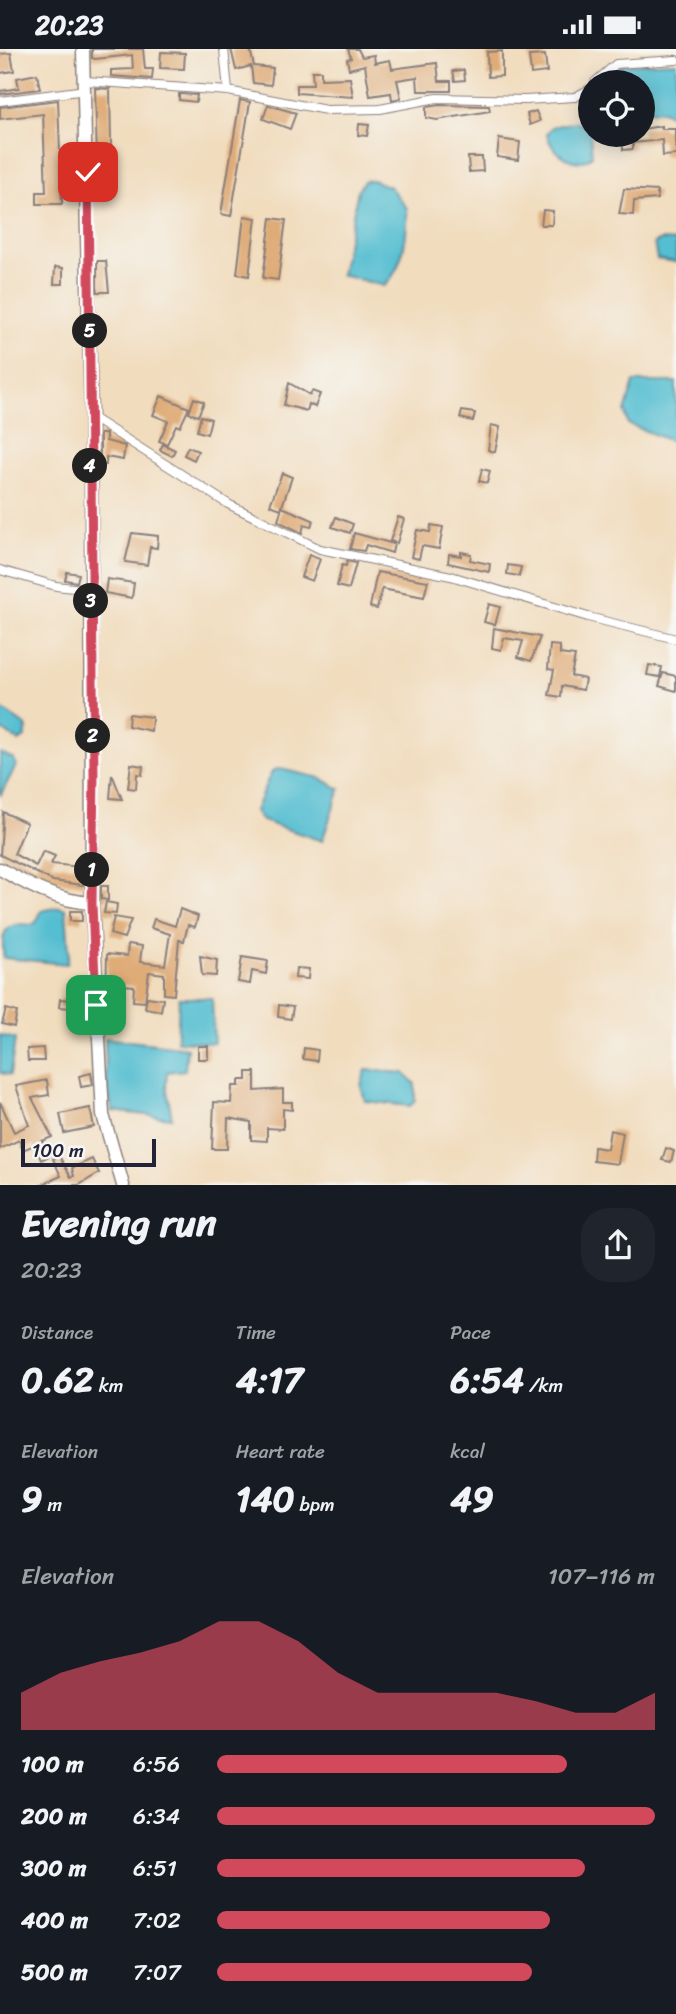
<!DOCTYPE html>
<html lang="en">
<head>
<meta charset="utf-8">
<style>
	body { margin:0; font-family:Sriracha,sans-serif; background:#20242c; color:#f1f3f6; height:100vh; display:flex; flex-direction:column; font-size:26px; white-space:nowrap }
	* { box-sizing:border-box; margin:0 }
	p { font-size:23px; color:#9ea1a6 }
	.icon { flex:none; width:38px; height:38px; fill:none; stroke:currentColor; stroke-width:2; stroke-linecap:round; stroke-linejoin:round }
	.map { position:relative; height:1136px; overflow:hidden }
	.sheet { display:flex; flex-direction:column; background:#171b24; flex:1 }
	.sheet>* { flex:none }
	.fabs { position:absolute; left:578px; top:21px; display:grid; gap:14px }
	.fabs a { display:grid; place-items:center; width:77px; height:77px; border-radius:50%; background:#171b24; box-shadow:0 4px 18px #0003; font-size:35px }
	.scale { position:absolute; left:21px; bottom:18px; width:135px; box-sizing:border-box; padding-left:7px; border:4px solid #22223b; border-top:0; font-size:19px; line-height:24px; white-space:nowrap; color:#22223b; -webkit-text-stroke:5px #f6f6f2; paint-order:stroke }
	.pin { position:absolute; display:grid; place-items:center; width:60px; height:60px; color:#fff; margin:-30px; border-radius:14px; box-shadow:0 4px 10px #0006 }
	.km { position:absolute; width:35px; height:35px; margin:-18px; border-radius:50%; background:#222; color:#fff; font-size:19px; line-height:35px; text-align:center }
	.round { display:grid; place-items:center; flex:none; width:74px; height:74px; border-radius:28px; background:#20242c }
	.headline { display:flex; align-items:center; justify-content:space-between; height:119px; padding:0 21px }
	h1 { font-size:38px; font-weight:800; line-height:52px }
	.stats { display:grid; grid-template-columns:repeat(3,1fr); gap:10px; height:119px; padding:7px 21px }
	.stats div { display:grid; align-content:center }
	.stats b { font-size:35px; font-weight:800 }
	.stats small { font-size:19px; font-weight:400 }
	.stats p { font-size:19px }
	.chart { height:196px; padding:14px 21px }
	.chart p { display:flex; justify-content:space-between }
	.chart svg { width:100%; height:126px; margin-top:7px; fill:#d1495b; opacity:.7 }
	ul { padding:0 21px; list-style:none; font-size:23px }
	li { display:grid; grid-template-columns:112px 84px 1fr; align-items:center; height:52px }
	li i { height:18px; border-radius:9px; background:#d1495b }
	.status { display:flex; justify-content:space-between; align-items:center; height:49px; padding:0 35px; background:#171b24; direction:ltr }
	.status svg { height:19px; fill:currentColor }
	.map>svg:first-child { display:block }
</style>
</head>
<body>
<div class="status"><b>20:23</b><svg viewBox="0 0 49 12"><path d="M0 12V9h3v3zM5 12V6h3v6zM10 12V3h3v9zM15 12V0h3v12zM26 1h20v11H26zM47 4h2v5h-2z"/></svg></div>
<div class="map">
<svg width="676" height="1136" viewBox="0 0 676 1136">
	<rect width="100%" height="100%" fill="#f6f6f2"/>
	<filter id="ink" filterUnits="userSpaceOnUse"><feTurbulence type="fractalNoise" baseFrequency=".0143" numOctaves="2"/><feDisplacementMap in="SourceGraphic" scale="14" xChannelSelector="R" yChannelSelector="G"/><feConvolveMatrix kernelMatrix="1 2 1 2 8 2 1 2 1" color-interpolation-filters="sRGB"/></filter>
	<filter id="wash" filterUnits="userSpaceOnUse"><feTurbulence type="fractalNoise" baseFrequency=".00686" numOctaves="4" result="noise"/><feDisplacementMap in="SourceGraphic" scale="28" xChannelSelector="R" yChannelSelector="G"/><feGaussianBlur stdDeviation="1.57" result="paint"/><feColorMatrix in="noise" values="0 0 0 0 0 0 0 0 0 0 0 0 0 0 0 0 0 1.4 0 .05"/><feComposite in="paint" operator="in"/></filter>
	<g filter="url(#wash)">
		<rect width="100%" height="100%" fill="#f1dcbd"/>
		<g fill="#54bed0" stroke="#3b7086" stroke-width="2">
			<path d="M676,13v55l-14,-6 -20,-1v-28h-31l1,-9 11,-9z"/>
			<path d="M575,73l15,5 2,29c-16,15 -42,-4 -45,-22l5,-7z"/>
			<path d="M373,131l17,7 17,21c1,24 -4,62 -23,78l-43,-11 17,-85 6,-9z"/>
			<path d="M662,191l14,1v21l-19,-3 -3,-16z"/>
			<path d="M634,333h42v61l-48,-19 -3,-12z"/>
			<path d="M0,659l25,17 2,4 -2,8 -6,4 -19,-12z"/>
			<path d="M0,704l14,6 2,7 -16,30z"/>
			<path d="M280,720l40,9 20,11 -18,52 -60,-20 -7,-10 15,-36 4,-5z"/>
			<path d="M59,858l7,2 3,44 -2,11 -63,-6c-4,-27 2,-37 28,-33l5,-4 4,-10z"/>
			<path d="M179,949h33l2,45 -37,-2z"/>
			<path d="M0,986l15,4 -5,36 -10,-2z"/>
			<path d="M105,989l82,10 -2,22 -18,2 -1,13 6,33 -60,-7 -6,-33z"/>
			<path d="M366,1021l38,3 11,11v17l-5,5 -45,-5 -4,-16z"/>
		</g>
		<g id="blocks">
			<g fill="#dfac78">
				<path d="M92,0h51l2,20h8l-1,10 -41,-3v-6l22,-1 -1,-14 -37,4 -3,-1z"/>
				<path d="M231,0h19l4,17 19,2 -2,17 -18,-2 -2,-17 -15,4z"/>
				<path d="M348,0h10l4,8 12,-2 1,8 15,-3 2,9 45,-6 2,18h12v10h-33l-1,-14 -20,3 4,18 -9,2 -1,-7 -21,3 -5,-31 -16,4 -2,-10 4,-1z"/>
				<path d="M502,2v25l-14,1 -1,-25z"/>
				<path d="M161,3l24,1 -1,16 -24,-1z"/>
				<path d="M11,4l3,18 -14,2v-19z"/>
				<path d="M545,6l2,17 -16,2 -2,-18z"/>
				<path d="M464,21l1,10 -10,1 -2,-10z"/>
				<path d="M312,22h9v8l29,-1 3,19 -56,-4v-8h16z"/>
				<path d="M37,25l3,15 -40,5v-3l19,-3 -2,-10z"/>
				<path d="M95,39l15,1 2,106 -14,1z"/>
				<path d="M179,45l18,1 -1,7 -17,-2z"/>
				<path d="M58,51l4,104h-25v-12h9l-3,-78 -43,5v-12z"/>
				<path d="M240,51l10,2 -19,114 -10,-2z"/>
				<path d="M268,56l28,8 -6,16 -27,-10z"/>
				<path d="M439,56l50,1 1,5 -53,9 -11,-2v-11z"/>
				<path d="M536,62l4,10 -10,4 -3,-11z"/>
				<path d="M359,75l10,1 -2,11 -9,-1z"/>
				<path d="M662,77v3h14v26l-13,1 -1,-16 -29,3v6l-10,1 -1,-15h20v-6z"/>
				<path d="M499,90l21,3 -2,18 -21,-3z"/>
				<path d="M468,108h14l1,14 -14,1z"/>
				<path d="M624,140l33,2v8l-23,2 -1,14 -14,-1z"/>
				<path d="M543,161l10,1 -1,14h-11z"/>
				<path d="M244,167l12,2 -7,58 -12,-2z"/>
				<path d="M271,169l15,2 -8,60 -15,-2z"/>
				<path d="M97,212h9l3,31h-12z"/>
				<path d="M55,218l8,1v16h-9z"/>
				<path d="M289,334l21,12 2,-4 8,3 -5,13 -6,-3 -2,7 -23,-6z"/>
				<path d="M161,347l28,12 -9,19 -4,-2 -9,19 -8,-3 9,-20 -15,-6z"/>
				<path d="M194,349l10,4 -6,14 -9,-3z"/>
				<path d="M462,362l13,2 -2,8 -13,-3z"/>
				<path d="M201,367l10,3 -4,15 -10,-3z"/>
				<path d="M491,376l9,2 -5,25 -7,-2z"/>
				<path d="M100,385h6v7l19,5 -2,14 -17,-3v8h-6z"/>
				<path d="M163,395l12,6 -3,6 -12,-6z"/>
				<path d="M188,398l10,4 -4,9 -10,-5z"/>
				<path d="M482,420l8,2 -3,12 -8,-2z"/>
				<path d="M282,424l10,4 -11,32 -11,-4z"/>
				<path d="M282,458l31,13 -2,7 -7,-2 -2,8 -24,-12z"/>
				<path d="M336,468l17,7 -3,9 -18,-6z"/>
				<path d="M398,468l6,2 -7,24 -7,-2z"/>
				<path d="M431,476l12,2 -4,22 -17,-3 -3,13 -8,-2 6,-27 13,2z"/>
				<path d="M132,484l26,3 -1,12 -7,-1 -3,18 -22,-3z"/>
				<path d="M354,484l40,11 -2,9 -26,-8 -2,6 -14,-2z"/>
				<path d="M461,503l10,2 -1,6 20,4 -1,8 -41,-9 1,-9 12,2z"/>
				<path d="M309,506l11,4 -8,22 -11,-4z"/>
				<path d="M347,512l9,2 -7,26 -12,-3 5,-21 4,1z"/>
				<path d="M508,516l13,2 -2,9 -12,-2z"/>
				<path d="M67,523l12,2 -2,8 -12,-2z"/>
				<path d="M377,523l51,9 -4,16 -42,-8 -5,20 -7,-2z"/>
				<path d="M107,530l27,4 -2,15 -27,-5z"/>
				<path d="M489,555l11,3 -5,18 -11,-3z"/>
				<path d="M494,579l46,9 -9,24 -13,-4 5,-16 -19,-3 -3,12 -9,-2z"/>
				<path d="M550,596l10,1v8l15,2 -4,20 14,3 -2,11 -21,-4 -1,11 -12,-2 5,-25 -6,-1z"/>
				<path d="M649,616l13,2 -2,10 -13,-2z"/>
				<path d="M663,624l13,3v15l-17,-5z"/>
				<path d="M129,665l23,3 -1,14 -23,-5z"/>
				<path d="M131,715l12,2 -1,9 -5,-1 -1,15 -8,-1z"/>
				<path d="M112,725l10,25 -12,-1z"/>
				<path d="M3,763l24,11 -13,31 22,12 7,-15 12,5 -4,8 29,3v-12h3v30l-30,-4 -53,-26z"/>
				<path d="M101,837h7v14l-7,-1z"/>
				<path d="M106,853l11,2 -1,10 -12,-1z"/>
				<path d="M180,860l18,7 -3,11 -7,-2 -4,16 -5,-1 -5,55 -10,-1v-20l-15,-2 -4,30 -12,-1 1,-15 -22,-2 -1,17 -5,-1 1,-46 20,2 1,-12 14,2 -2,16 25,3 5,-31 -19,-6 3,-9 21,7z"/>
				<rect x="70" y="862" width="12" height="10"/>
				<path d="M114,868l17,3 -7,18 -14,-4z"/>
				<path d="M200,907l17,4 -1,16 -14,-1z"/>
				<path d="M242,908l26,4 -2,13 -14,-3 -2,13 -12,-2z"/>
				<path d="M296,919l13,1 -1,10 -13,-1z"/>
				<path d="M147,948l16,2 -2,12 -16,-3z"/>
				<path d="M60,950l26,2v8l-27,-2z"/>
				<path d="M111,954l11,1v13l-12,-1z"/>
				<path d="M279,956l14,2 -2,12 -13,-2z"/>
				<path d="M6,960l11,3 -3,15 -12,-3z"/>
				<rect x="198" y="997" width="10" height="13"/>
				<path d="M43,999l1,13h-16l-1,-12z"/>
				<path d="M304,999l14,2 -1,11 -14,-2z"/>
				<path d="M247,1023h8v19l28,-2v13h9v8l-9,-1v20l-16,-1v13l-16,-1v-18l-23,-4 -1,31h-15l2,-47 17,1 1,-17h7v-6h8z"/>
				<path d="M91,1024l2,12 -12,2 -2,-11z"/>
				<path d="M47,1031l2,15 -17,3 20,39 -10,4 7,15 -8,4 -7,-15 -11,5 -4,-10 -19,9v-47l14,30 15,-7 -13,-39z"/>
				<path d="M90,1059l4,19 -30,6 -4,-19z"/>
				<path d="M610,1081l13,3 -5,31 -25,-3 1,-14 13,2z"/>
				<path d="M666,1099l8,3 -3,11 -9,-2z"/>
				<path d="M59,1107l12,21 3,-1 -2,-8 20,-9 7,14 -20,12h-38l20,-9 -8,-17z"/>
			</g>
		</g>
	</g>
	<g filter="url(#ink)">
		<use href="#blocks" fill-opacity="0" stroke="#8a7f7c" stroke-width="2"/>
		<g fill="none" stroke-linecap="round" stroke-linejoin="round">
			<g stroke="#8a7f7c" stroke-width="10">
				<g id="street">
					<path d="M224,0l4,42"/>
					<path d="M86,32l142,10 98,19 54,-1 57,-11 89,2 49,-3 15,-8"/>
					<path d="M595,33l21,-18 60,-4"/>
					<path d="M0,52l86,-11"/>
					<path d="M91,368l137,87 92,45 131,27 137,41 88,22"/>
					<path d="M0,521l56,16 35,4"/>
				</g>
			</g>
			<g stroke="#8a7f7c" stroke-width="15">
				<g id="secondary">
					<path d="M83,0l8,368 1,486 11,212 20,70"/>
					<path d="M0,820c30,17 57,32 92,34"/>
				</g>
			</g>
			<use href="#street" stroke="#fff" stroke-width="8"/>
			<use href="#secondary" stroke="#fff" stroke-width="12"/>
		</g>
	</g>
	<g fill="none" stroke-linecap="round" stroke-linejoin="round" filter="url(#ink)">
		<g stroke="#fff" stroke-width="14">
			<path id="route" d="M88,123l6,604 -2,127 4,102"/>
		</g>
		<use href="#route" stroke="#d1495b" stroke-width="9"/>
	</g>
</svg>
<div class="fabs">
<a><svg class="icon" aria-label="locate" viewBox="0 0 24 24"><circle cx="12" cy="12" r="6"/><path d="M12 2v4M12 18v4M2 12h4M18 12h4"/></svg></a>
</div>
<div class="scale">100 m</div>
<div class="pin" style="left:96px;top:956px;background:#1e9e55"><svg class="icon" aria-label="arrive" viewBox="0 0 24 24"><path d="M6 21V4h12l-3 4 3 4H6"/></svg></div>
<div class="pin" style="left:88px;top:123px;background:#d93025"><svg class="icon" aria-label="check" viewBox="0 0 24 24"><path d="M5 12l5 5 9-10"/></svg></div>
<b class="km" style="left:92px;top:821px">1</b>
<b class="km" style="left:93px;top:687px">2</b>
<b class="km" style="left:91px;top:552px">3</b>
<b class="km" style="left:90px;top:417px">4</b>
<b class="km" style="left:90px;top:282px">5</b>
</div>
<section class="sheet">
<div class="headline"><div><h1>Evening run</h1><p>20:23</p></div><a class="round"><svg class="icon" aria-label="share" viewBox="0 0 24 24"><path d="M12 15V3M7 8l5-5 5 5M5 13v7h14v-7"/></svg></a></div>
<div class="stats">
<div><p>Distance</p><b>0.62<small> km</small></b></div>
<div><p>Time</p><b>4:17</b></div>
<div><p>Pace</p><b>6:54<small> /km</small></b></div>
</div>
<div class="stats">
<div><p>Elevation</p><b>9<small> m</small></b></div>
<div><p>Heart rate</p><b>140<small> bpm</small></b></div>
<div><p>kcal</p><b>49</b></div>
</div>
<div class="chart"><p><span>Elevation</span>107–116 m</p>
<svg viewBox="0 0 160 44" preserveAspectRatio="none"><path d="M0 44V31L10 24L20 20L30 17L40 13L50 6L60 6L70 13L80 24L90 31L100 31L110 31L120 31L130 34L140 38L150 38L160 31V44z"/></svg>
</div>
<ul>
<li><b>100 m</b>6:56<i style="width:80%"></i></li>
<li><b>200 m</b>6:34<i style="width:100%"></i></li>
<li><b>300 m</b>6:51<i style="width:84%"></i></li>
<li><b>400 m</b>7:02<i style="width:76%"></i></li>
<li><b>500 m</b>7:07<i style="width:72%"></i></li>
</ul>
</section>
</body>
</html>
